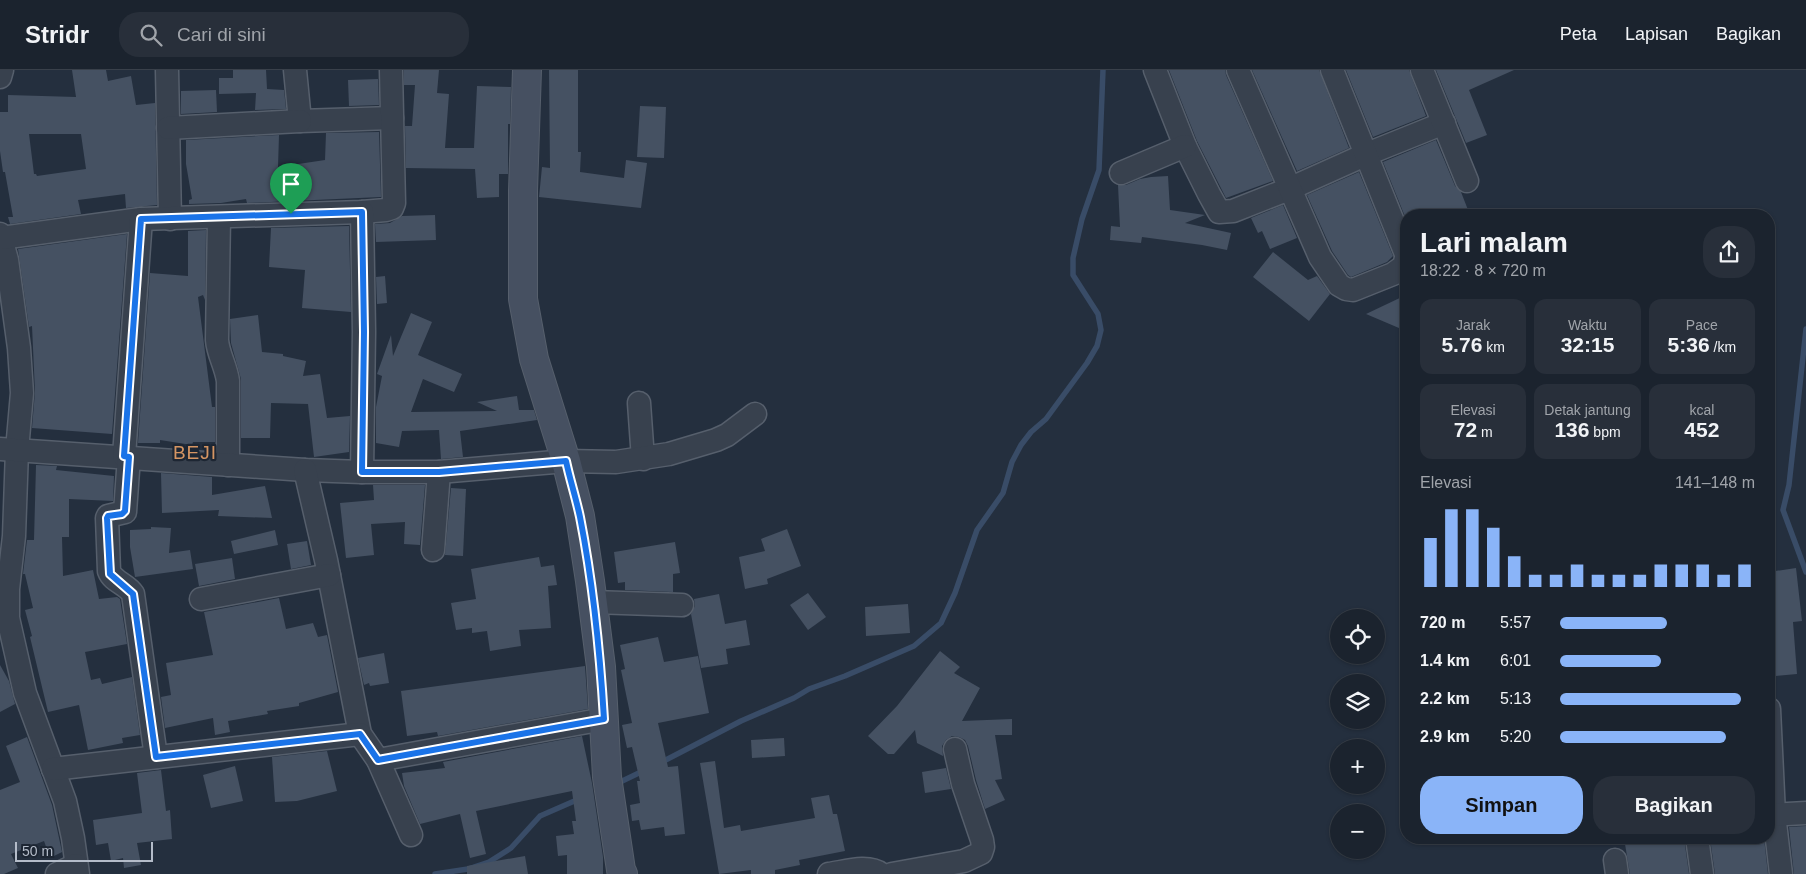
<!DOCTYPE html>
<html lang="id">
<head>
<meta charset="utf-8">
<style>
	body { margin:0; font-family:Arial,sans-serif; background:#282f3a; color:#f1f3f6; height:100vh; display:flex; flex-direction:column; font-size:19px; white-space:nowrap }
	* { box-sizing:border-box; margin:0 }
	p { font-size:16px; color:#a0a4aa }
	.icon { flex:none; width:28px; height:28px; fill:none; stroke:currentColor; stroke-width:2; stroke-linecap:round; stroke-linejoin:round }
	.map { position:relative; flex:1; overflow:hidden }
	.details { position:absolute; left:1400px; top:139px; width:375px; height:635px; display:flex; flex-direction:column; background:#1b232e; border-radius:20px; box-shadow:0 1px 4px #0004,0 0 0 1px #39404a }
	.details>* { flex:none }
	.buttons { position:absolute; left:1330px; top:539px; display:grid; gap:10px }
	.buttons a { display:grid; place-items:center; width:55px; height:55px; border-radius:50%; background:#1b232e; box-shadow:0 1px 4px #0004,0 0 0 1px #39404a; font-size:25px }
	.scale { position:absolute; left:15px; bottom:12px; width:138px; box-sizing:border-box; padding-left:5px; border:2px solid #b4bcc9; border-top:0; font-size:14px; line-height:18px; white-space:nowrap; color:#b4bcc9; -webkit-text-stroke:4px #1d2633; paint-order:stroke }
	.pin { position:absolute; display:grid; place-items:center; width:42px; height:42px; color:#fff; margin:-51px -21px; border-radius:50% 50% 50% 0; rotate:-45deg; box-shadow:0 0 5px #0007 }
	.pin .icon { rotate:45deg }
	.round { display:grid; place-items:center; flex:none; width:52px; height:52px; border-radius:20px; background:#282f3a }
	.headline { display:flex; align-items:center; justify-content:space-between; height:85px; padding:0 20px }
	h1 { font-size:28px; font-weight:600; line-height:38px }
	.figures { display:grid; grid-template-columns:repeat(3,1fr); gap:8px; height:85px; padding:5px 20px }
	.figures div { display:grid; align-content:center; border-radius:12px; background:#282f3a; text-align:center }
	.figures b { font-size:21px; font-weight:600 }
	.figures small { font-size:14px; font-weight:400 }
	.figures p { font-size:14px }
	.chart { height:140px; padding:10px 20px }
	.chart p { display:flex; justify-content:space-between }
	.chart svg { width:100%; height:90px; margin-top:5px; stroke:#8ab4f8; stroke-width:6 }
	.action { display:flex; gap:10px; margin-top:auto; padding:10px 20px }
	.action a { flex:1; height:58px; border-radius:20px; background:#8ab4f8; color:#111; font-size:20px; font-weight:600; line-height:58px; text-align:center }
	.action a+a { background:#282f3a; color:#f1f3f6 }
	ul { padding:0 20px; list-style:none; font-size:16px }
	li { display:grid; grid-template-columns:80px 60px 1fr; align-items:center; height:38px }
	li i { height:12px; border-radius:6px; background:#8ab4f8 }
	header { display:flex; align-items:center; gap:30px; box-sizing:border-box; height:70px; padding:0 25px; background:#1b232e; border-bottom:1px solid #39404a }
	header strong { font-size:24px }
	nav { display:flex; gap:28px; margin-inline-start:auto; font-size:18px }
	.search { width:350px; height:45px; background:#282f3a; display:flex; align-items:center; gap:12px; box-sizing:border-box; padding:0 18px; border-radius:20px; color:#a0a4aa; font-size:19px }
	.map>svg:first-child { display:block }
</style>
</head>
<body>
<header>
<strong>Stridr</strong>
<div class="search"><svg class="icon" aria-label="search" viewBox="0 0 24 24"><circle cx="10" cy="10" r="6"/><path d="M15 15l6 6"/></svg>Cari di sini</div>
<nav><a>Peta</a><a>Lapisan</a><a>Bagikan</a></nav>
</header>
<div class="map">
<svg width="1806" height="804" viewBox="0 0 1806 804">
	<rect width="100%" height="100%" fill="#242f3e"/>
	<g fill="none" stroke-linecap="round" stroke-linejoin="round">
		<g stroke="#394c67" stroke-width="5.5">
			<path d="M1806,259l-17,156 -6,25 23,62"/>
			<path d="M660,693l81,-42 53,-23 15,-9 36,-13 69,-30 27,-23 14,-30 22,-63 26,-37 9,-31 9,-17 10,-13 15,-13 41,-56 10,-17 4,-16 -3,-16 -25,-39v-17l9,-39 17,-49 4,-100"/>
			<path d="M616,714l27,-13"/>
			<path d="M435,804l33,-5 21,-7 22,-14 29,-32 39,-17"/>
		</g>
	</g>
	<g fill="#455162" fill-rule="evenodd">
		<path d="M72,0h34l2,11 23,-5 5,29 19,-2 2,102 -31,3 -1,-14 -47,6 3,14 -71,10 -2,-7h5l-8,-45h-2l-3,-21v-39h8v-17l68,2zM29,64h52l5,35 -49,7 -1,-2h-2z"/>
		<path d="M233,0h33l1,19 17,1 2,19 -31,1 1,-17 -37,1v-16h14z"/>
		<path d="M404,0h35l-2,23 12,1 -4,54h29l3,-62 34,1 -1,37h-2v50h-9v23l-22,1 -2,-29 -69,-1 -1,-42h7l3,-41h-11z"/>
		<path d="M549,0h29v82h3l-1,20 44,6 2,-18 21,3 -6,45 -102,-11 3,-30 8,1z"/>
		<path d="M1169,0h56l1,5 47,106 -47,17 -29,-57z"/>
		<path d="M1252,0h67l30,78 -52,23z"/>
		<path d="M1346,0h63l17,46 -53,21z"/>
		<path d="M1436,0h78l-45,20 18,45 -21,8z"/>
		<path d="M378,9l1,26 -30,1 -1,-26z"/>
		<path d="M216,20l1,22 -36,2v-23z"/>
		<path d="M640,36l26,1 -2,51 -27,-1z"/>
		<path d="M379,62l2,65 -134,6 -1,-4 -25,4 -32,1v-4l3,-1 -6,-35v-24l93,-5 -1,32 47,-7 1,-27z"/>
		<path d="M1436,70l19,46 6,6 9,23h-64v4l-23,-57z"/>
		<path d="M1359,102l34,84 -6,6 -36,15 -3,-2 -16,-24 -25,-56z"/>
		<path d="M1168,106l2,34 35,5 -20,8 46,10 -4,17 -25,-5 -60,-8 -1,6 -31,-3 1,-14 9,1 -2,-42h8l14,-6 11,-2z"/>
		<path d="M1283,135l14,33 -27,11 -8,-18 -4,2 -7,-15z"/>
		<path d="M435,145l1,25 -60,2 -1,-18 15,-1 12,-7z"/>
		<path d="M349,156l2,86 -49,-4 3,-38 -36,-3 2,-39z"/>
		<path d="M206,160l-1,70 -2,-5 -5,2 14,110h3v35h-22l-1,3 -32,-5v3h-22l12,-170 38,3v-45z"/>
		<path d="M127,164l-15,200 -80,-6 3,-36 -3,-66 -3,1 -11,-78z"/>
		<path d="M1273,182l35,28 9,-4 13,18 -21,27 -56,-44z"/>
		<path d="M385,206l2,27 -10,1 -1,-27z"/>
		<path d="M1406,225v36l-40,-17z"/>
		<path d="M411,243l21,9 -14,33 44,19 -8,18 -31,-13 -12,33 86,-1 -20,-9 40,-6 2,14h15l3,10 -77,11 3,26 -22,2 -2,-29 -37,1 -3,16 -23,-4v-36l6,-31 -5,-2 14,-39 2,21z"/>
		<path d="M258,245l4,37 21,2v2l23,5 -3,15 17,-2 7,44 23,-2 -1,36 -35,5 -6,-53 -37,-1 -1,35h-29v-59l-10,-36 -1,-24z"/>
		<path d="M36,395l21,1 -1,4 58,6 -1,25 -44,-2v38h-7l1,39 30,-6 6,29 18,-2 3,2 7,45 -42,8 6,28 9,-2 2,6 30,-7 8,58 -18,3 1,5 -35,7 -9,-45 -31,7 -18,-75 2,-1 -7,-26 8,-2 -8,-34h-2l4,-34h7z"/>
		<path d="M161,403l51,4v18l53,-9 7,32 -54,-2 1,-6 -57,3z"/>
		<path d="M373,415h52l-5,60 -16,-1 1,-22 -34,2 3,31 -28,3 -6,-55 34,-3z"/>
		<path d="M451,418l15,1 -3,67 -18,-1z"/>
		<path d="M151,457l20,1 -2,25 21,-3 3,19 -58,8 -5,-30v-17l21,-1z"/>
		<path d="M787,459l14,37 -34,13 1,5 -23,5 -6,-32 26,-6 -4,-12z"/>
		<path d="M275,460l3,15 -44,9 -3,-13z"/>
		<path d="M307,471l4,24 -20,4 -4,-25z"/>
		<path d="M675,472l5,31 -7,1v18l-48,-2v-8l-7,1 -4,-31z"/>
		<path d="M539,487l2,10 13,-2 3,20 -9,1 3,42 -32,2 2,16 -31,5 -3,-20 -15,2v-5l-16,2 -5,-27 25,-4 -5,-30z"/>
		<path d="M232,488l3,21 -36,7 -4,-22z"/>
		<path d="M1796,498l6,53 -9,1 4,52 -21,2 -4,-51h-3v-53z"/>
		<path d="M808,523l18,24 -18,13 -18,-25z"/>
		<path d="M719,524l6,30 21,-4 4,25 -24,4 2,15 -27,4 -10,-54 4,-8 -1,-7z"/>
		<path d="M279,528l7,31 27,-6 5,14 9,-2 11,57 -39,11v3l-32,5 1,3 -40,7 2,11 -15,3 -2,-17 -48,10 -4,-31 10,-2 -5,-32 47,-8 -9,-43z"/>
		<path d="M908,534l2,29 -44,3 -1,-29z"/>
		<path d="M658,567l6,25 34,-6 11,57 -51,10 10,44 10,-1 7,68 -20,2 -1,-9 -23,3 -2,-10 -7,1 -2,-16 10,-2 -3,-22h3l-8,-34 -5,1 -5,-23 10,-2 -11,-53 4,-1 -5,-24z"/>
		<path d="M940,581l20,16 -6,6 26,15 -18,33 50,-2v16h-17l7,44 -7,1 10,20 -20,9 -9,-29 -8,-34 -3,-6 -6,-3 -7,-1 -6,4 -4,6 1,10 -26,-13 -2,-13 -21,24h-6l-20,-18 29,-30z"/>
		<path d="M384,583l5,30 -19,3 -1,-3 -5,2 -6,-27z"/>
		<path d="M0,595l9,16 6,23 -15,8z"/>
		<path d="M585,596l3,43 -150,27 -1,-4 -30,4 -6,-45z"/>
		<path d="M582,666l10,47 11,74v17h-36v-19l-9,1 -2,-20 18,-2 -2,-13h4l-4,-30 -96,20 10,43 -16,4 -10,-44 -40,10 -16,-38 -2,-13 43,-5 -2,-6z"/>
		<path d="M27,667l25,68 10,47 -12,6 -6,-17 -33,13 7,14 -14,6h-4v-84l20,-8 -14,-36z"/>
		<path d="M784,668l1,18 -33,2 -1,-18z"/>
		<path d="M327,681l10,40 -40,10 -22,1 -3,-45z"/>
		<path d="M715,691l9,67 16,-3 1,6 74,-13 -4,-20 18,-3 4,19h4l8,37 -46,9 1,5 -25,5v4h-24v-4l-32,4 -19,-111z"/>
		<path d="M235,696l8,35 -32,7 -8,-33z"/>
		<path d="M946,698l5,21 -26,4 -3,-21z"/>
		<path d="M161,700l5,41 4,-1 2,29 -35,4 4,22 -17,3 -1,-10 -12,3 -3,-18 -12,2 -3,-25 49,-7 -5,-40z"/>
		<path d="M1806,756v48h-12l-5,-47z"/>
		<path d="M1624,768h60l5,36h-59z"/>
		<path d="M1710,768h54l4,36h-53z"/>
		<path d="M525,786l3,18h-61v-8z"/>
	</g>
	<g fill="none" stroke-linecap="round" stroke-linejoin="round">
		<g stroke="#565f6c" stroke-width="25">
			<g id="street">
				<path d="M167,0l3,149"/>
				<path d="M295,0l5,51 92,-3"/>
				<path d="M1155,0l30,76 24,48 10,18 14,-1 56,-22 78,-35 77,-31"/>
				<path d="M1238,0l82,187 19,28 7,4 7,1 40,-16 11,-8 2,-8"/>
				<path d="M1332,0l74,184"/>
				<path d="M1422,0l45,111"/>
				<path d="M0,7l2,-7"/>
				<path d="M168,58l132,-7"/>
				<path d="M1121,103l64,-27"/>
				<path d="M219,147l-2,123c1,14 9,26 11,41v84"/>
				<path d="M0,164l7,26 12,88 3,45 -5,57 -3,86 -6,53v29l17,75 40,108 8,37 5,36"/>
				<path d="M1,168l140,-19 221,-7 24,-2 6,-2 2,-5 -3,-133"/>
				<path d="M639,333l4,56"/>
				<path d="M0,379l305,21 57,2h77l127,-11 50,1 53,-8 47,-14 11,-5 28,-21"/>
				<path d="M124,386l17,-237"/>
				<path d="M129,387l-4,55 -17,4 -1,2 2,53c4,11 18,13 24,23l23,163"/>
				<path d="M305,400l21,90 34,174 18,26 226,-41"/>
				<path d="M362,402l2,-140 -2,-120"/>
				<path d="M433,480l6,-78"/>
				<path d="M201,529l128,-24"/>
				<path d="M593,532l89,3"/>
				<path d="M1769,639l5,105 7,60"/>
				<path d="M378,690l33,75"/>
				<path d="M53,699l307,-35"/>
				<path d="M1769,745l37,-2"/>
				<path d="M1697,768l5,36"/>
				<path d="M1615,790l2,14"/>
				<path d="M57,804l19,-9"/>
				<path d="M829,804c15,-2 39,-10 52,0"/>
				<path d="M892,804l72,-13 17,-8 2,-6 -1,-7 -19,-56 -8,-35"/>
			</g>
		</g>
		<g stroke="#565f6c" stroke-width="30">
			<path id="secondary" d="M527,0l-4,121v108l11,60 32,102 14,55 10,65 11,86 6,110 14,93 2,4"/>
		</g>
		<use href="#street" stroke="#38414e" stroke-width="22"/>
		<use href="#secondary" stroke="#465061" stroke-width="28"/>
	</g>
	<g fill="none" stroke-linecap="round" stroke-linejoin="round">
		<g stroke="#fff" stroke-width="10">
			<path id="route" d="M362,142l2,120 -2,140h77l127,-11c4,19 10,37 14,56 13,66 20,135 24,202l-226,41 -18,-26 -204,23 -23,-163 -23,-20 -3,-56 1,-2 14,-2 3,-3 4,-54 -5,-1 17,-237z"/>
		</g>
		<use href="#route" stroke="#1a73e8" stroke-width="6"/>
	</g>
	<g text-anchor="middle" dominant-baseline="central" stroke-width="4.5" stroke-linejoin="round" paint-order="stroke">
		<g font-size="19" letter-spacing="1" fill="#d59563" stroke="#1d2633">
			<text x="195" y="382">BEJI</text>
		</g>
	</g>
</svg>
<div class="buttons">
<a><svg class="icon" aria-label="locate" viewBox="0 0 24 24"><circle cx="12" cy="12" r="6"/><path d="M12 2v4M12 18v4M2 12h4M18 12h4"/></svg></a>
<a><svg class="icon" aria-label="layers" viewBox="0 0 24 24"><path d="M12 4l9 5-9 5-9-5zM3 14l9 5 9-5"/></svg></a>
<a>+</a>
<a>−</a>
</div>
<div class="scale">50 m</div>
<div class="pin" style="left:291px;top:144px;background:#1e9e55"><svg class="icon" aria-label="arrive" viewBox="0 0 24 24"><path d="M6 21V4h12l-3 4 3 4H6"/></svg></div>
<section class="details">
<div class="headline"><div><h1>Lari malam</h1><p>18:22 · 8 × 720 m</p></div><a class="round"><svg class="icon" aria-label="share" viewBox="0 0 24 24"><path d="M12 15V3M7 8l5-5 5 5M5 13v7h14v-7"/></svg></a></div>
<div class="figures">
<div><p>Jarak</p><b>5.76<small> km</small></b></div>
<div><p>Waktu</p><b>32:15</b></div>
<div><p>Pace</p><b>5:36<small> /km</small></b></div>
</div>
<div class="figures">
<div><p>Elevasi</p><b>72<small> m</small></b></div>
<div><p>Detak jantung</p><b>136<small> bpm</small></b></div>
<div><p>kcal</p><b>452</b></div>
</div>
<div class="chart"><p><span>Elevasi</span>141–148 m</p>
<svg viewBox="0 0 160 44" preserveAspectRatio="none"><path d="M5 44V20M15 44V6M25 44V6M35 44V15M45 44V29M55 44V38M65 44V38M75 44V33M85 44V38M95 44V38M105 44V38M115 44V33M125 44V33M135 44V33M145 44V38M155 44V33"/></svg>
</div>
<ul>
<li><b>720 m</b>5:57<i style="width:55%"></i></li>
<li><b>1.4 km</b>6:01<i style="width:52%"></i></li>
<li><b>2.2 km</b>5:13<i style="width:93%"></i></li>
<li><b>2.9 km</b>5:20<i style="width:85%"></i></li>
</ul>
<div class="action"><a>Simpan</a><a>Bagikan</a></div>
</section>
</div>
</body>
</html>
